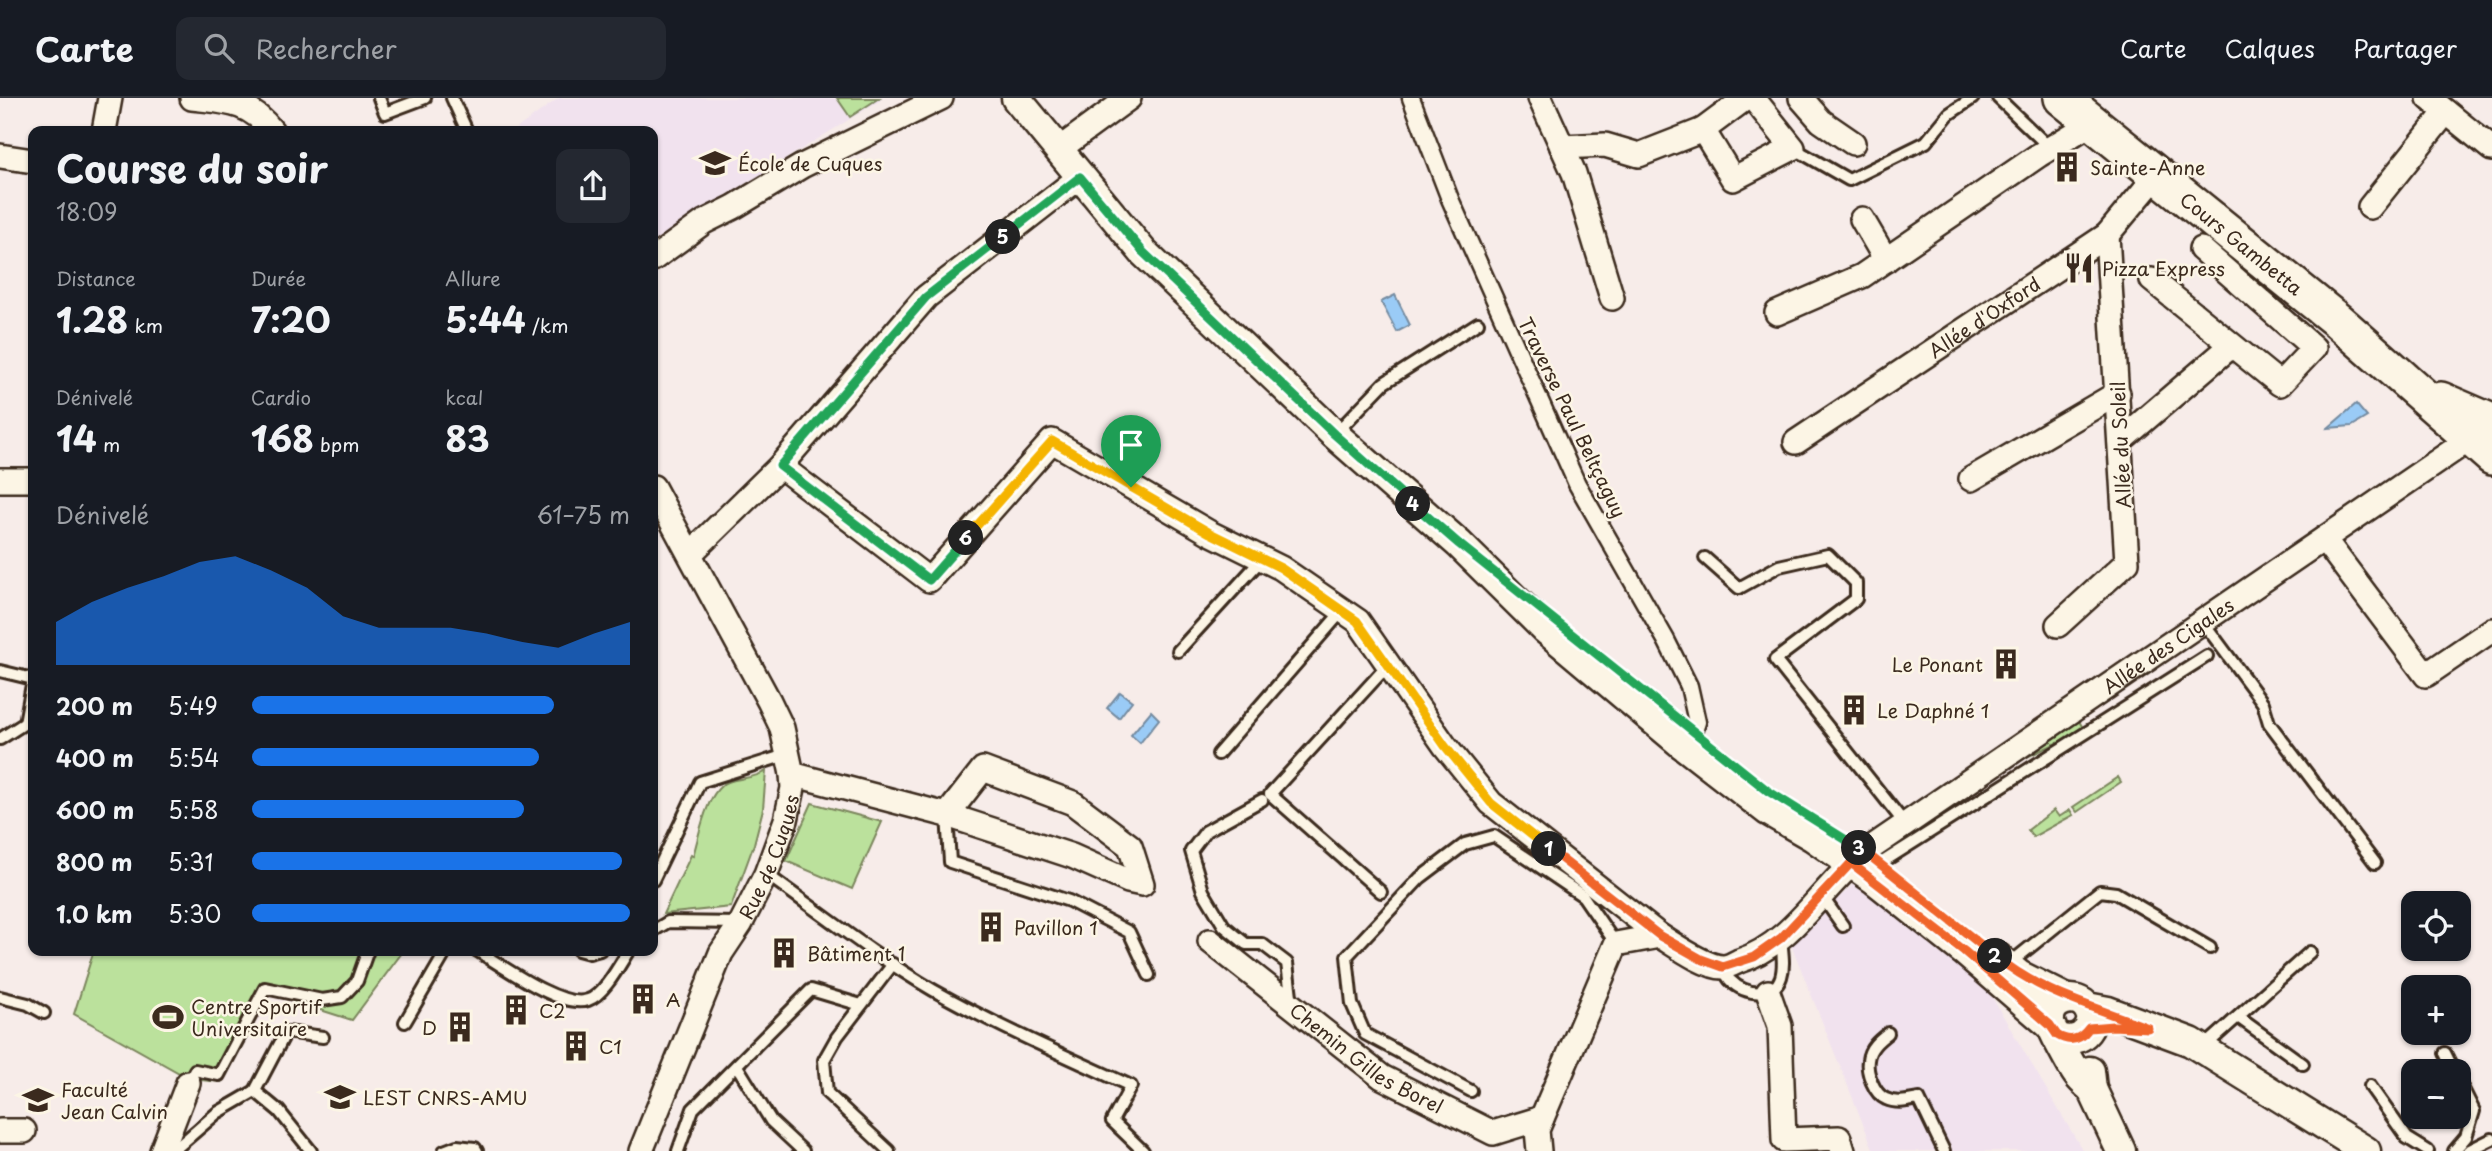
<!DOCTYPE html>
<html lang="fr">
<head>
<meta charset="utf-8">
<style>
	body { margin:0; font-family:"Playpen Sans",sans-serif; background:#242831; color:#f1f3f6; height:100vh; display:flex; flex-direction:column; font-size:26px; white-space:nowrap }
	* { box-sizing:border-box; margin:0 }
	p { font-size:23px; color:#9ea1a6 }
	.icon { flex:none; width:38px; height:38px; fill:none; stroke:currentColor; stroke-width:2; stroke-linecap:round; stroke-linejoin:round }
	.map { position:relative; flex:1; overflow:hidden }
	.drawer { position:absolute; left:28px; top:28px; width:630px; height:830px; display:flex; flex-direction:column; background:#171b24; border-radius:14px; box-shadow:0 2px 5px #0004 }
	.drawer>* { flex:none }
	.tools { position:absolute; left:2401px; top:793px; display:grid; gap:14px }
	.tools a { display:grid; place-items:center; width:70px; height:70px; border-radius:14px; background:#171b24; box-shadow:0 2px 5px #0004; font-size:35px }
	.pin { position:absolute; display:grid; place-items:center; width:60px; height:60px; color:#fff; margin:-72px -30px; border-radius:50% 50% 50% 0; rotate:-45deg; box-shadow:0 0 7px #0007 }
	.pin .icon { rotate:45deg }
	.km { position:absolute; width:35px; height:35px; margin:-18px; border-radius:50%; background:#222; color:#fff; font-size:19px; line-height:35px; text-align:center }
	.round { display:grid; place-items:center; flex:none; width:74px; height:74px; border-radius:14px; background:#242831 }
	.headline { display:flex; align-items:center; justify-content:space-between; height:119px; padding:0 28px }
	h1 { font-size:38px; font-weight:700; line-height:52px }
	.figures { display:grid; grid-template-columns:repeat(3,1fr); gap:10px; height:119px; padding:7px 28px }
	.figures div { display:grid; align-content:center }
	.figures b { font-size:35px; font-weight:700 }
	.figures small { font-size:19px; font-weight:400 }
	.figures p { font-size:19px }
	.chart { height:196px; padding:14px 28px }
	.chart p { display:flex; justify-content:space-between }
	.chart svg { width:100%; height:126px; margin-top:7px; fill:#1a73e8; opacity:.7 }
	ul { padding:0 28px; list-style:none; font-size:23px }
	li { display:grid; grid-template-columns:112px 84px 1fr; align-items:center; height:52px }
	li i { height:18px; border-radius:9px; background:#1a73e8 }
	header { display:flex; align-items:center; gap:42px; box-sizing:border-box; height:98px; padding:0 35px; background:#171b24; border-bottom:2px solid #363941 }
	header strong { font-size:33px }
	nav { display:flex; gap:38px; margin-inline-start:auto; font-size:24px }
	.search { width:490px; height:63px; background:#242831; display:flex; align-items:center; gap:18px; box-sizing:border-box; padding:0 24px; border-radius:14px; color:#9ea1a6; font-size:26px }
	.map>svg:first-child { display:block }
</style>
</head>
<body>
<header>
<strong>Carte</strong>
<div class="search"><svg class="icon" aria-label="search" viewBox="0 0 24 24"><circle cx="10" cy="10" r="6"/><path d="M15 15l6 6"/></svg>Rechercher</div>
<nav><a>Carte</a><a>Calques</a><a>Partager</a></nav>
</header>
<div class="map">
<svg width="2492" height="1053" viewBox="0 0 2492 1053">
	<rect width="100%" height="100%" fill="#f7ece9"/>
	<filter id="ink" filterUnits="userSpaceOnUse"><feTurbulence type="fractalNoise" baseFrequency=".0143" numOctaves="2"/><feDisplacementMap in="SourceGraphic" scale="14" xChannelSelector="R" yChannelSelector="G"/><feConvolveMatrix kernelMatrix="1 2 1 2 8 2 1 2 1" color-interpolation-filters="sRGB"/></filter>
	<g filter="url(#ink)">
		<g fill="#f1e2ee">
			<path d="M559,0h325l-231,143v-110h-140z"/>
			<path d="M1855,785l21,10 107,89 100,169h-209l-84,-209z"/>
		</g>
		<g fill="#bbe19c" stroke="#7b865d" stroke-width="2">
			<path d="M837,0h42l-29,19z"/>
			<path d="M2078,621l6,11 -59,28 -1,-2z"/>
			<path d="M766,673l-3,38 -9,35 -23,63 -68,7 28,-59 2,1c6,-20 14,-67 35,-74 13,-5 26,-3 38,-11z"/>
			<path d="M2118,679l3,5 -44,30 -4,-5z"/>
			<path d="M812,705l70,19 -30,67 -66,-28z"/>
			<path d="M2054,712l5,7 11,-7 3,5 -40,22 -5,-7z"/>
			<path d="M94,852h310l-52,70 -85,-27 -46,89 -31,-3 -116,-65z"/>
		</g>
		<g fill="#9acbf6" stroke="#748ba0" stroke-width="2">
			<path d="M1395,197l15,30 -13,7 -16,-30z"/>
			<path d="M2356,306l11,13 -15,9 -24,2z"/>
			<path d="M1120,594l12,9 -13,17 -12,-10z"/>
			<path d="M1151,613l8,8 -19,24 -9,-8z"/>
		</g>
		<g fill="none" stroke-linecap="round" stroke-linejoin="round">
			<g stroke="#3b2a1e" stroke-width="16">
				<g id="service">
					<path d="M379,0l6,15 40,-15"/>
					<path d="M452,0l15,33"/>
					<path d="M1998,0l52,50"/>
					<path d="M1793,50l56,32 77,-38 23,-28 24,-16"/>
					<path d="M1335,336l49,-51 94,-60"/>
					<path d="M1705,460l34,30 40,-22 49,-11 28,28v16l-81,61 130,164"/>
					<path d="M2203,524l60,81 6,20 106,140"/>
					<path d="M1178,553l84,-92"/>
					<path d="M0,573l33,8 -8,44 -25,16"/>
					<path d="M1218,656l125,-144"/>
					<path d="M1262,702l-56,31 -15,20 12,40 21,35 22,18h16l25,19 5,41"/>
					<path d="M947,717l3,47 119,39 60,31 20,43"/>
					<path d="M1881,765l326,-207"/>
					<path d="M766,776c55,39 109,82 167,116 64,36 132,66 198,96l-19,35 31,30"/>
					<path d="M653,782l47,-98 89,-28"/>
					<path d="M1381,794l-111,-98 119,-130"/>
					<path d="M1821,797l22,31"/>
					<path d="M653,833l15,-9 73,1"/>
					<path d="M476,852c24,14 86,60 112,50 16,-5 32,-36 41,-50"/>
					<path d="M578,852l11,3 11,-3"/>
					<path d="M2009,866l91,-73 16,2 94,55"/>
					<path d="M1723,869c2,4 4,11 8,14 13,14 43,18 50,-4 4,-12 1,-26 0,-39"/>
					<path d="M0,899l28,7 16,9"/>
					<path d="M2238,919l65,47"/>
					<path d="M405,924l42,-72"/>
					<path d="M1888,935c-9,7 -19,15 -20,27 -2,12 6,34 18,39 11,5 22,2 33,0l25,52"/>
					<path d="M2204,949l106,-95"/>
					<path d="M2445,955l9,18"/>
					<path d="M737,968l34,55 32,30"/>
					<path d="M188,985l7,-13 24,5 46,-87 57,12 20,-3 15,-16 11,-31"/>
					<path d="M2370,988l37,52 21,13"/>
					<path d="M255,993l24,20 32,40"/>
					<path d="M1471,993l-106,-57 -13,-30 -5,-48 73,-78 45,-34 29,-8 89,60 33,48"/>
					<path d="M173,1053l44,-38 38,-22 31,-59 37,5"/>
					<path d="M444,1053l13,-5 18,2 2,3"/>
					<path d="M678,1053l15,-42 118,-119 50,15"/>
					<path d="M889,1053l-62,-58 -3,-33 13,-23 56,-73"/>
					<path d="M2454,1053l12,-14 8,-26 -15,-30"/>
					<path d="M2468,1053l24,-12"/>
				</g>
			</g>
			<g stroke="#3b2a1e" stroke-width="21">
				<path id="pedestrian" d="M1411,0l39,101 127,285 89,156 23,46 8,36 -3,9 -11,14"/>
			</g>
			<g stroke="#3b2a1e" stroke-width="28">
				<g id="minor">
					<path d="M192,0c34,4 57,3 80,33"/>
					<path d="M1540,0l34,75 38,125"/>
					<path d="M1746,0l-43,32 30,49 60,-31 -40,-50"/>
					<path d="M1801,0l20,23 32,22"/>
					<path d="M2429,0l63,51"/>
					<path d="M104,33l6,-33"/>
					<path d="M1562,49l43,-2 34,10 64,-25"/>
					<path d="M1058,52l71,-52"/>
					<path d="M0,58l33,5"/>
					<path d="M2370,109l76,-95"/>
					<path d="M1862,121l24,41"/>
					<path d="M653,161l51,-37 30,-15 68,-41 139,-68"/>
					<path d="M2152,182l128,104 34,-36 -113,-99"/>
					<path d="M1777,215l85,-37 177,-121 53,-32"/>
					<path d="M2120,343l111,-95"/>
					<path id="s1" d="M1796,344l311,-207 50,-60"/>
					<path d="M780,368l149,114 123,-139 158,92 71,35 77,53 87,125 46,57 169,133"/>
					<path d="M1971,381l147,-86"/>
					<path d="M0,382h33"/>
					<path d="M2324,441l102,136 66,-45"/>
					<path d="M690,456l90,-88 146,-169 154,-120"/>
					<path d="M2058,527l69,-63 -20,-327"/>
					<path d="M792,676l155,41 125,41 56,25 14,3 -12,-38 -57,-43 -90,-34 -36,46"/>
					<path id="s2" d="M1210,843l172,136 111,56 49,-15"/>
					<path d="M1768,894l12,34 4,114 55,-2 4,13"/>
					<path d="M0,1033h24"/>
					<path d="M162,1053l26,-68"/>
					<path id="s3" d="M641,1053l80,-198 20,-30 25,-49 20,-54 7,-32 -1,-14 -10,-46 -13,-27 -116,-214"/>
					<path id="s4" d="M1539,1053l-2,-21 79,-186 44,-8c15,9 45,31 63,31 5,0 12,-4 16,-6 54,-17 83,-75 126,-109l605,-413"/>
				</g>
			</g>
			<g stroke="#3b2a1e" stroke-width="33">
				<g id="tertiary">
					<path d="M1016,0l127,154 191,182 125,110 86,85 138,116 85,66 45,26 62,43 89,71 86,74"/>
					<path d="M1995,857l24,20 48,24"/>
					<path d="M2087,909l21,4 83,31 175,109"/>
					<path d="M2057,938c24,14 47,-16 26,-33 -6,-4 -13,-5 -20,-2 -9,3 -14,11 -13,21 0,5 23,47 27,52 4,6 10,11 15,15"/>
					<path d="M2090,973l2,18 29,62"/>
				</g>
			</g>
			<g stroke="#3b2a1e" stroke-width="40">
				<g id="primary">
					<path id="s5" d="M2062,0l276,223 154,136"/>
					<path d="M2441,302l51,22"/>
				</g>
			</g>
			<use href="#service" stroke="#fcf5e5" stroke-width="10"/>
			<use href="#pedestrian" stroke="#fcf5e5" stroke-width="16"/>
			<use href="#minor" stroke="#fcf5e5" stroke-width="23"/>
			<use href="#tertiary" stroke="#fcf5e5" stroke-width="28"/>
			<use href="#primary" stroke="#fcf5e5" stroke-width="35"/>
		</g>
	</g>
	<g fill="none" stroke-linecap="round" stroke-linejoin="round" filter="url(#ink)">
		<g stroke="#fff" stroke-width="14">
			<path id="split-1" d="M1131,389l79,46 71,35 76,53 88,125 46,57 58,46"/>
		</g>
		<g stroke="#fff" stroke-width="14">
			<path id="split-2" d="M1549,751l111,87 41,23 22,8 31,-10 27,-19 70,-75 14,-11 130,104"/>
		</g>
		<g stroke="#fff" stroke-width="14">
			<path id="split-3" d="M1859,750l6,4 -14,11 113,88 86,74 7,10c13,8 23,5 32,-7l24,-2 35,2c-57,-23 -103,-32 -153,-72"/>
		</g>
		<g stroke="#fff" stroke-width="14">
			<path id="split-4" d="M1413,406l46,40 309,247 91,57"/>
		</g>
		<g stroke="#fff" stroke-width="14">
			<path id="split-5" d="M1003,139l77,-60 63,75 191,182 79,70"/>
		</g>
		<g stroke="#fff" stroke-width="14">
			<path id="split-6" d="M966,440l-37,42 -149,-114 146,-169 77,-60"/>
		</g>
		<g stroke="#fff" stroke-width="14">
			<path id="split-7" d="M966,440l86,-97 79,46"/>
		</g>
		<use href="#split-1" stroke="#f5b400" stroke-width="9"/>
		<use href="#split-2" stroke="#f0652b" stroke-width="9"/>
		<use href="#split-3" stroke="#f0652b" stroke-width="9"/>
		<use href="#split-4" stroke="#22a559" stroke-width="9"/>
		<use href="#split-5" stroke="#22a559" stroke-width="9"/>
		<use href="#split-6" stroke="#22a559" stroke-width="9"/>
		<use href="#split-7" stroke="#f5b400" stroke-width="9"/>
	</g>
	<defs>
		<g id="school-bare" transform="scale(2.415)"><path d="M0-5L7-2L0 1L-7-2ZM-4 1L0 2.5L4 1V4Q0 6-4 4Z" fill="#3b2a1e" stroke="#fcf5e5" stroke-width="2.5" paint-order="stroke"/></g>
		<g id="building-bare" transform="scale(2.415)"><path d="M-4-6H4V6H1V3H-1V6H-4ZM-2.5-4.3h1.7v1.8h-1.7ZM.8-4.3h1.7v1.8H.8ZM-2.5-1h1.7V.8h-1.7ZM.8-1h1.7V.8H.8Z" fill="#3b2a1e" stroke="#fcf5e5" stroke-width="2.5" paint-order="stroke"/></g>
		<g id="restaurant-bare" transform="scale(2.415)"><path d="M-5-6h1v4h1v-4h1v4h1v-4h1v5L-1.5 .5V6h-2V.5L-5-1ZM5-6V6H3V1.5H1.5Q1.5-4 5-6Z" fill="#3b2a1e" stroke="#fcf5e5" stroke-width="2.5" paint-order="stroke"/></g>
		<g id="stadium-bare" transform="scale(2.415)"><path d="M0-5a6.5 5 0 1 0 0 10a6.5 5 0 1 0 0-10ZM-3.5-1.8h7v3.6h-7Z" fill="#3b2a1e" stroke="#fcf5e5" stroke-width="2.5" paint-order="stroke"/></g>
		<g id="university-bare" transform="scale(2.415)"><path d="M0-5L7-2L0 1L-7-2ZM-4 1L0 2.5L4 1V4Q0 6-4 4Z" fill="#3b2a1e" stroke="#fcf5e5" stroke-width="2.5" paint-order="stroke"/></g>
	</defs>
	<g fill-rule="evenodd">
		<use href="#school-bare" x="715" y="65"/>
		<use href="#building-bare" x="2067" y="69"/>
		<use href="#restaurant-bare" x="2079" y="170"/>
		<use href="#building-bare" x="2006" y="566"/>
		<use href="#building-bare" x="1854" y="612"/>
		<use href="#building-bare" x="991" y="829"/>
		<use href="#building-bare" x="784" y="855"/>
		<use href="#building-bare" x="643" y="901"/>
		<use href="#building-bare" x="516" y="912"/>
		<use href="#stadium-bare" x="168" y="919"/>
		<use href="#building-bare" x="460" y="929"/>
		<use href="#building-bare" x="576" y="948"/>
		<use href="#university-bare" x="340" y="999"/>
		<use href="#university-bare" x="38" y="1002"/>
	</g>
	<g text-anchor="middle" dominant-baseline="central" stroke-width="5" stroke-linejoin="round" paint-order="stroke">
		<g font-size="19" fill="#3b2a1e" stroke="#fcf5e5" text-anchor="start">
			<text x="738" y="65">École de Cuques</text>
			<text x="2090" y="69">Sainte-Anne</text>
			<text x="2102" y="170">Pizza Express</text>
			<text x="1983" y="566" text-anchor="end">Le Ponant</text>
			<text x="1877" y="612">Le Daphné 1</text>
			<text x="1014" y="829">Pavillon 1</text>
			<text x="807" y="855">Bâtiment 1</text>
			<text x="666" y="901">A</text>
			<text x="191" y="908">Centre Sportif<tspan x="191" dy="22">Universitaire</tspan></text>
			<text x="539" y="912">C2</text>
			<text x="437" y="929" text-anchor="end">D</text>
			<text x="599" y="948">C1</text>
			<text x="61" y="991">Faculté<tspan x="61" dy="22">Jean Calvin</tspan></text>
			<text x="363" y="999">LEST CNRS-AMU</text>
		</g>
		<g font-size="19" fill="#3b2a1e" stroke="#fcf5e5">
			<text stroke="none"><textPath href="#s5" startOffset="231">Cours Gambetta</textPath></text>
			<text stroke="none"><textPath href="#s1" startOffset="226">Allée d'Oxford</textPath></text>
			<text transform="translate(1573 319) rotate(64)">Traverse Paul Beltçaguy</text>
			<text transform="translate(2120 347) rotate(-93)">Allée du Soleil</text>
			<text stroke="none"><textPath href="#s4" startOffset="891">Allée des Cigales</textPath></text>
			<text stroke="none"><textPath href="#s3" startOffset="322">Rue de Cuques</textPath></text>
			<text stroke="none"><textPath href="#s2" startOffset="196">Chemin Gilles Borel</textPath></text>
		</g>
	</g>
</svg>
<div class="tools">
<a><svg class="icon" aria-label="locate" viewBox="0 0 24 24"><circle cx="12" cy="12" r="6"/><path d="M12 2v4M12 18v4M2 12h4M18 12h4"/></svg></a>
<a>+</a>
<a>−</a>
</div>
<div class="pin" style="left:1131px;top:389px;background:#1e9e55"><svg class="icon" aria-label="arrive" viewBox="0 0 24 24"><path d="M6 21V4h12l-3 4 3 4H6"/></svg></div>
<b class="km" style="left:1549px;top:751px">1</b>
<b class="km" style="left:1995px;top:858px">2</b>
<b class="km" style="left:1859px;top:750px">3</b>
<b class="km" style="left:1413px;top:406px">4</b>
<b class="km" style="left:1003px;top:139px">5</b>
<b class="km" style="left:966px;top:440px">6</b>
<section class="drawer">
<div class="headline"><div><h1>Course du soir</h1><p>18:09</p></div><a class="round"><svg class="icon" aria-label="share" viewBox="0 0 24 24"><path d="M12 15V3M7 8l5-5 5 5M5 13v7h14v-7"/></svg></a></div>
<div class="figures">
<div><p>Distance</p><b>1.28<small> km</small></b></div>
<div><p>Durée</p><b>7:20</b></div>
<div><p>Allure</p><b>5:44<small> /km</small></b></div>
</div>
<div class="figures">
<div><p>Dénivelé</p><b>14<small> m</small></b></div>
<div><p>Cardio</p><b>168<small> bpm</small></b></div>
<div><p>kcal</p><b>83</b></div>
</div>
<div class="chart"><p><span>Dénivelé</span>61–75 m</p>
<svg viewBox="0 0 160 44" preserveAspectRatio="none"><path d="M0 44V29L10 22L20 17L30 13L40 8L50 6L60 11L70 17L80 27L90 31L100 31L110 31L120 33L130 36L140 38L150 33L160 29V44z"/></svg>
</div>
<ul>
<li><b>200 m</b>5:49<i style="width:80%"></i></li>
<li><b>400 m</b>5:54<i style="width:76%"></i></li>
<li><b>600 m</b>5:58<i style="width:72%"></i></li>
<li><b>800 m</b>5:31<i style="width:98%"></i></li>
<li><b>1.0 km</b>5:30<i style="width:100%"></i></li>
</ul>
</section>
</div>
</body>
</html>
